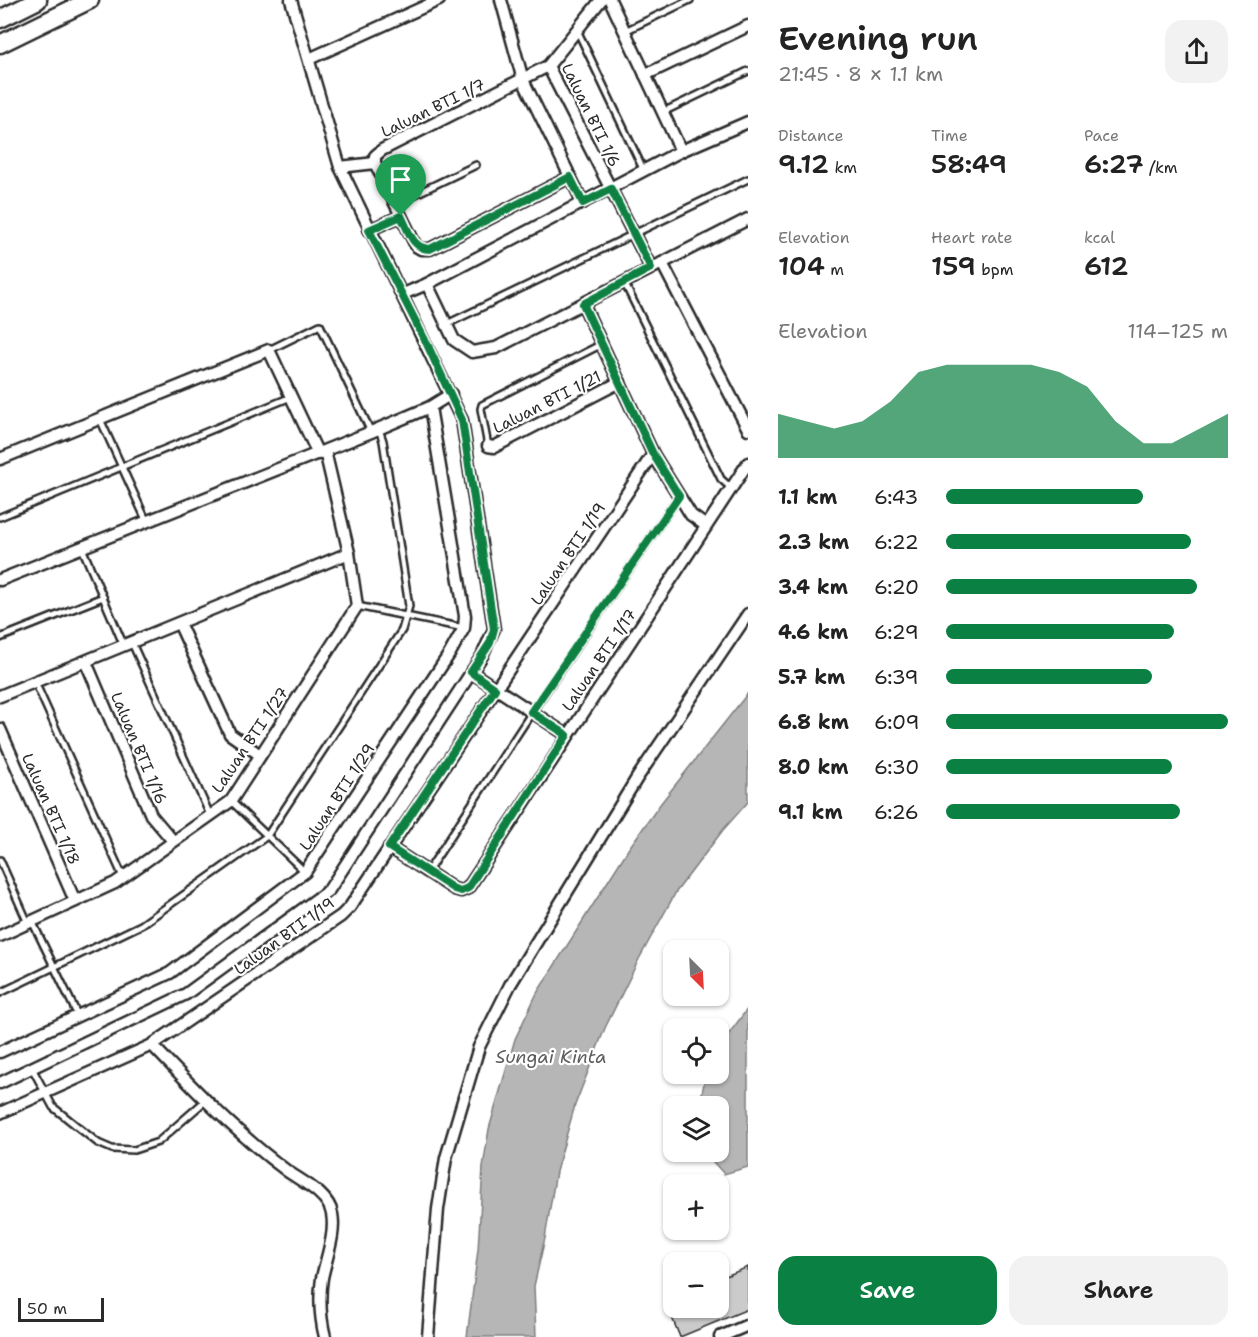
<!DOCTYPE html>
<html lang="en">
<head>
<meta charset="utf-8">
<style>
	body { margin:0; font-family:"Shantell Sans",sans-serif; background:#f2f2f2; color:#222; height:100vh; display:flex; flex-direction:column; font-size:22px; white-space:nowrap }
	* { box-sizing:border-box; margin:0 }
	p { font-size:20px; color:#767676 }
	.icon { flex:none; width:33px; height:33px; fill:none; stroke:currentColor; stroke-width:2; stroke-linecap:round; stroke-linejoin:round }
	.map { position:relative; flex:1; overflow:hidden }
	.sheet { display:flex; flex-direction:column; background:#fff; width:510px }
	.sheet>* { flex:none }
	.needle { width:39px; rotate:156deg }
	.buttons { position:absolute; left:663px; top:940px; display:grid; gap:12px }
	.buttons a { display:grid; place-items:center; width:66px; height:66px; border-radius:12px; background:#fff; box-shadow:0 2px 4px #0004; font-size:30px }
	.scale { position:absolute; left:18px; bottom:15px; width:86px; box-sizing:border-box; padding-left:6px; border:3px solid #2b2b2b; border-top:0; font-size:16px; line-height:21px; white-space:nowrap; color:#2b2b2b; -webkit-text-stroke:4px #fff; paint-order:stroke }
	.pin { position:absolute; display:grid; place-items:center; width:51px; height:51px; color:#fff; margin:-62px -26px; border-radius:50% 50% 50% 0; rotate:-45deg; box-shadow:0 0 6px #0007 }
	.pin .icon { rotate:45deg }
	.round { display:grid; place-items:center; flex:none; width:63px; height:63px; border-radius:18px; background:#f2f2f2 }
	.overview { display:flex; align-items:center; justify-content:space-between; height:102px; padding:0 30px }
	h1 { font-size:33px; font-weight:600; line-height:45px }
	.stats { display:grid; grid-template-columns:repeat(3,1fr); gap:9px; height:102px; padding:6px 30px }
	.stats div { display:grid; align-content:center }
	.stats b { font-size:26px; font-weight:600 }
	.stats small { font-size:16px; font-weight:400 }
	.stats p { font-size:16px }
	.chart { height:168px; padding:12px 30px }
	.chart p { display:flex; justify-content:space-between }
	.chart svg { width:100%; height:108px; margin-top:6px; fill:#0b8043; opacity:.7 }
	.cta { display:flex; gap:12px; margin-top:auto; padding:12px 30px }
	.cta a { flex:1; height:69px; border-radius:18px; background:#0b8043; color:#fff; font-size:24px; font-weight:600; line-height:69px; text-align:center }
	.cta a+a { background:#f2f2f2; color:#222 }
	ul { padding:0 30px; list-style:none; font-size:20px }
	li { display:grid; grid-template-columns:96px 72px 1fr; align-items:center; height:45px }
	li i { height:15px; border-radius:8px; background:#0b8043 }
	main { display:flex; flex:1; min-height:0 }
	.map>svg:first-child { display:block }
</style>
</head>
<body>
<main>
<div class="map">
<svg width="748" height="1337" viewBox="0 0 748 1337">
	<rect width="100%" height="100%" fill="#fff"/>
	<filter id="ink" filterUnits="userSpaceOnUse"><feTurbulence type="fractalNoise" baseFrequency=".0167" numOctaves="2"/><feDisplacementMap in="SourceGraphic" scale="12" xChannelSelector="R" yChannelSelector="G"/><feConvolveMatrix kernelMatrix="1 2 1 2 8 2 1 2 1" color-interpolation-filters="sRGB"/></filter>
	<g filter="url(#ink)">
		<g fill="#b6b6b6" stroke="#7e7e7e" stroke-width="1.5">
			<path d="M748,693v109l-25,28 -47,62 -37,67 -34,69 -30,77 -19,67 -11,66 -11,48 2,51h-69l11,-87 5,-83 6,-38 26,-90 22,-46 92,-145 32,-45z"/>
			<path d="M748,1008v159l-24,7 -20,-22h14v-45h-19l7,-33h12l1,-27z"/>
		</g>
		<path fill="#cbcbcb" stroke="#2b2b2b" stroke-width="1.5" d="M748,1267v42l-68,28 -12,-29h50v-29z"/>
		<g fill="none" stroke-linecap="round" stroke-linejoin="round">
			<g stroke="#2b2b2b" stroke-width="10">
				<g id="service">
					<path d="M577,30l67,141"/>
					<path d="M625,31l65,-31"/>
					<path d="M663,112l85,-41"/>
					<path d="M395,204l81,-39"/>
					<path d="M624,282l97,197 10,9"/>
					<path d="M447,324l301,-145"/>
					<path d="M269,350l51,-25 51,107"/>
					<path d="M100,419l47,103"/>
					<path d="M488,446l-7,-37 1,-4 120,-61"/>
					<path d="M0,517l291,-120"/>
					<path d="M82,548l42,98"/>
					<path d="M357,606l107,22"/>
					<path d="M0,638l103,-41"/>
					<path d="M132,643l78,172"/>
					<path d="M35,682l88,195"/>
					<path d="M231,801l74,71"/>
					<path d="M0,860l28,63"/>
					<path d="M428,871l104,-159 147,-216"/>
					<path d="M32,921l46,95"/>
					<path d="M0,993l141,-68 126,-89 135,-206 7,-24 -26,-165 -4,-12"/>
					<path d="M32,1068l21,39 45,36 14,6 22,1 24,-8 47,-41"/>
				</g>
			</g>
			<g stroke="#2b2b2b" stroke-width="15">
				<g id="minor">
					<path d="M501,0l22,80 60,123"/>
					<path d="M610,0l71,151"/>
					<path d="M309,59l130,-59"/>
					<path d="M548,66l103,202"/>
					<path d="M645,75l103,-49"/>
					<path d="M340,167l35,-4"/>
					<path d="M570,177l-140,72h-9l-5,-3 -41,-83v-7l7,-6 166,-84 53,-66"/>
					<path d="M369,230l32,-14"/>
					<path d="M662,263l86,166"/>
					<path d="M427,284l27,56 18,12 24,-4 252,-129"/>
					<path d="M403,294l24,-10 254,-133 67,-29"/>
					<path d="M583,304l70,150 38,61 15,11"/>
					<path d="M488,446l6,1 126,-65"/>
					<path d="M0,459l269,-109 49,104"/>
					<path d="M0,580l371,-148 59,-25 21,-13"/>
					<path d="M179,623l51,111 30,21"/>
					<path d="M86,662l65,153 22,26"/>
					<path d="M471,672l96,63"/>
					<path d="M0,696l349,-143"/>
					<path d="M0,729l75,172"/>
					<path d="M389,847l65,42 7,2 7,-3 280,-425"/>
					<path d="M0,936l115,-53 116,-82 126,-195 -8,-53 -24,-102"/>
					<path d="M0,1052l170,-79 135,-101 145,-219 14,-25 1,-12 -35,-209"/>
					<path d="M0,1083l186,-89 143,-104 153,-234 12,-27 -32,-209 -122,-253 -49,-167"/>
					<path d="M0,1113l152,-68"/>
					<path d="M325,1337c-5,-20 -6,-39 -3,-59 4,-20 14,-44 10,-64 -3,-20 -31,-33 -45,-43 -50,-37 -93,-82 -135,-126l189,-129 9,-9 303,-453"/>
					<path d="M428,1337l10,-128 8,-51 33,-111 31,-62 127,-207 111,-164"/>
					<path d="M720,1337l28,-12"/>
				</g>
			</g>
			<g stroke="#2b2b2b" stroke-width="21">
				<g id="primary">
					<path d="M0,19l38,-19"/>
					<path d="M0,44l90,-44"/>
				</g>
			</g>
			<use href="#service" stroke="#fff" stroke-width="5"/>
			<use href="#minor" stroke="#fff" stroke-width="10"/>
			<use href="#primary" stroke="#fff" stroke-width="16"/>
		</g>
	</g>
	<g fill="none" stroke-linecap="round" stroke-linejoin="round" filter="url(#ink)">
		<g stroke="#fff" stroke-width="12">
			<path id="route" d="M570,177l13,26 28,-14 40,79 -68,36 70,150 26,42 -148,216 36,23 -99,153 -7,3 -7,-2 -65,-42 106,-158 -24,-17 19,-29 4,-14 -32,-209 -35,-76 -58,-114 32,-14c8,15 11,33 29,33z"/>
		</g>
		<use href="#route" stroke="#0b8043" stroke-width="8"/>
	</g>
	<g text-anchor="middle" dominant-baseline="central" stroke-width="4.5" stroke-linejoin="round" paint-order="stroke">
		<g font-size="16" fill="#2b2b2b" stroke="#fff">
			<text transform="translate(433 108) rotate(-26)">Laluan BTI 1/7</text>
			<text transform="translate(591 115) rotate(64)">Laluan BTI 1/6</text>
			<text transform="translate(547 402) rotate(-27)">Laluan BTI 1/21</text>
			<text transform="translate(568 554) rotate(-56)">Laluan BTI 1/19</text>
			<text transform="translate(599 660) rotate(-56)">Laluan BTI 1/17</text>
			<text transform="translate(250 740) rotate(-56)">Laluan BTI 1/27</text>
			<text transform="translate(139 748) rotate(67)">Laluan BTI 1/16</text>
			<text transform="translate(337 797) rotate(-57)">Laluan BTI 1/29</text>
			<text transform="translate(51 809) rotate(66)">Laluan BTI 1/18</text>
			<text transform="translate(284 936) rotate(-36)">Laluan BTI 1/19</text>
		</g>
		<g font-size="18" font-style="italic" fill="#5c5c5c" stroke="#fff">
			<text x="551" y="1057">Sungai Kinta</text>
		</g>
	</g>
</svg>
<div class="buttons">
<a><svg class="needle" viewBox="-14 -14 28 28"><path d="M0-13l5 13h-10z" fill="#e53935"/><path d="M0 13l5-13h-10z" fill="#767676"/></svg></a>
<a><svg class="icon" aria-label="locate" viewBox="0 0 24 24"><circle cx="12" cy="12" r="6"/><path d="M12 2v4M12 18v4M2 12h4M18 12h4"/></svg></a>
<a><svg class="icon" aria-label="layers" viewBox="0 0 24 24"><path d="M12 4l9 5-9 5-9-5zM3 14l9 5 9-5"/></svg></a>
<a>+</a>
<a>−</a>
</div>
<div class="scale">50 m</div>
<div class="pin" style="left:401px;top:216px;background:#1e9e55"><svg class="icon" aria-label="arrive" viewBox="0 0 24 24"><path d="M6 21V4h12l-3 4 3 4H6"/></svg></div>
</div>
<section class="sheet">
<div class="overview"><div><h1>Evening run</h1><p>21:45 · 8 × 1.1 km</p></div><a class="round"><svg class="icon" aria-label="share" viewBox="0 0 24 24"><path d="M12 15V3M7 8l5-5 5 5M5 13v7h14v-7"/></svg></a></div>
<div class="stats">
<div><p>Distance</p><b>9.12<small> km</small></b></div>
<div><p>Time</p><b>58:49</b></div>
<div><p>Pace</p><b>6:27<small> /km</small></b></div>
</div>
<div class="stats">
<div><p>Elevation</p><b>104<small> m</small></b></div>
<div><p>Heart rate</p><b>159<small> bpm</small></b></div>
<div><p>kcal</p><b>612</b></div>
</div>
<div class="chart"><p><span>Elevation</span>114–125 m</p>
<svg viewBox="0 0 160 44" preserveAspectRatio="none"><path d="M0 44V26L10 29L20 32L30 29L40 21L50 9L60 6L70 6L80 6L90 6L100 9L110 15L120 29L130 38L140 38L150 32L160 26V44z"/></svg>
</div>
<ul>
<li><b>1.1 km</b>6:43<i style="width:70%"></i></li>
<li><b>2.3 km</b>6:22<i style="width:87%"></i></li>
<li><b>3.4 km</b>6:20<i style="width:89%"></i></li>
<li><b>4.6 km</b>6:29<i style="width:81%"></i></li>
<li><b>5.7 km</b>6:39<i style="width:73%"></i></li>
<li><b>6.8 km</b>6:09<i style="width:100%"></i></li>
<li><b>8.0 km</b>6:30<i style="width:80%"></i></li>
<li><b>9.1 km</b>6:26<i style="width:83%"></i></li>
</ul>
<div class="cta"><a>Save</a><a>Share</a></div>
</section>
</main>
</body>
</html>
